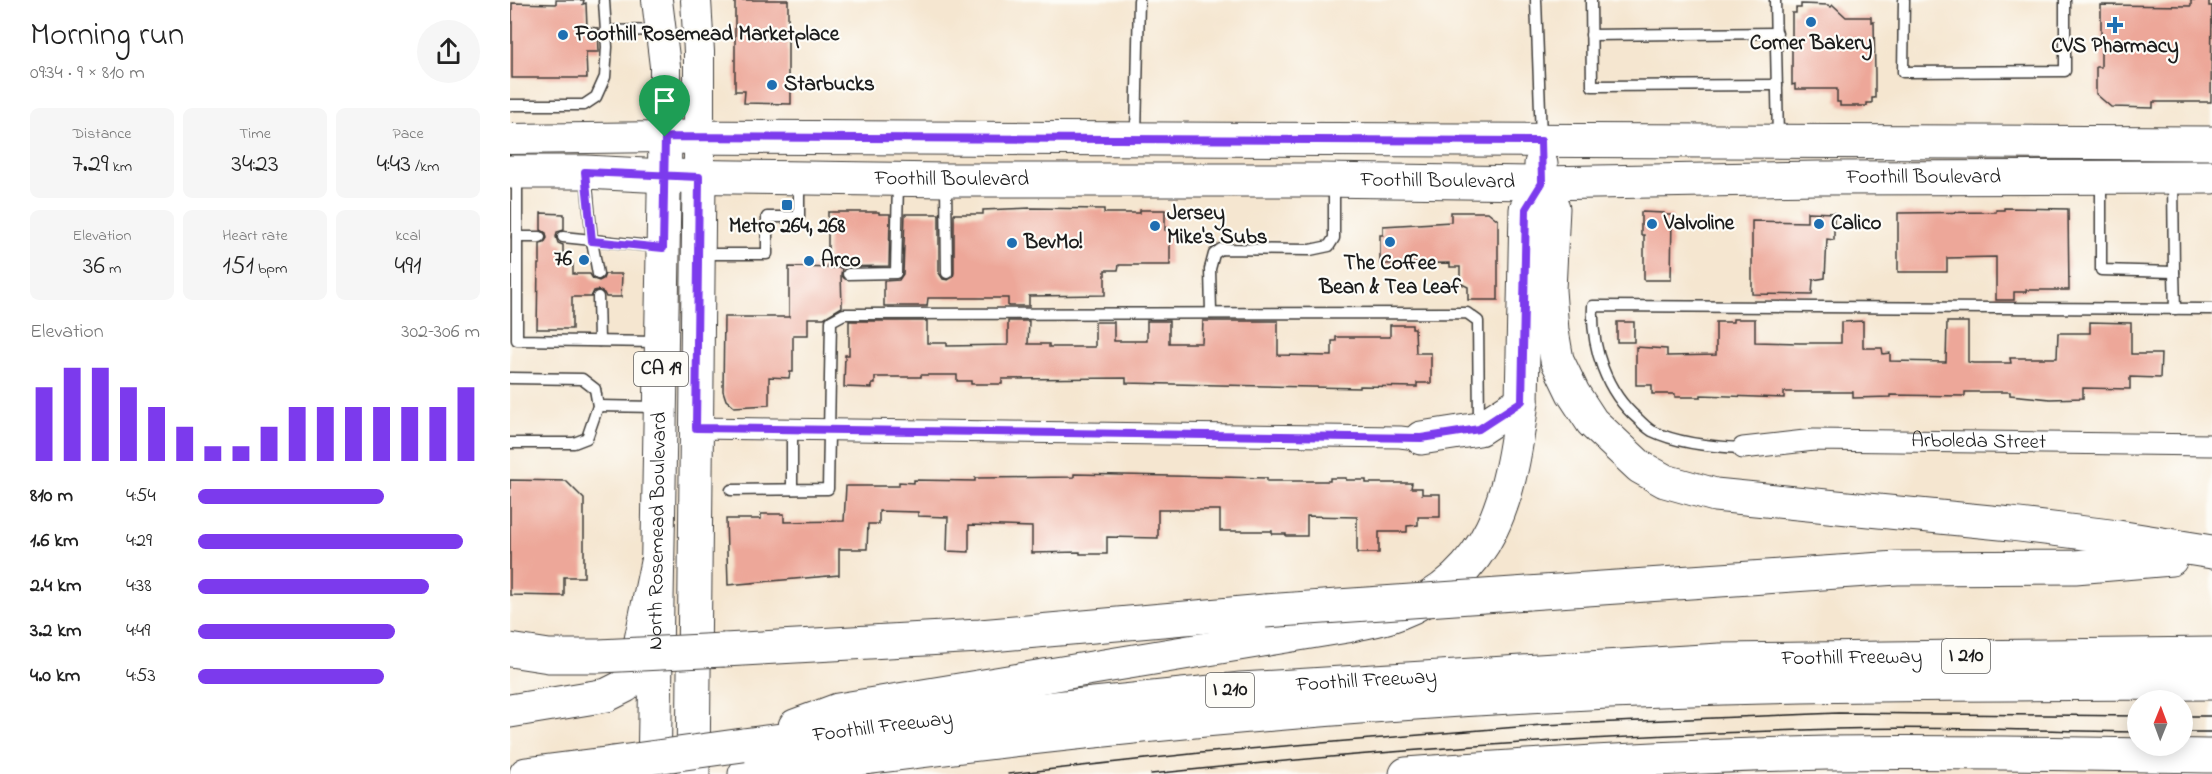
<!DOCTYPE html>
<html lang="en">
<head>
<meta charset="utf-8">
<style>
	body { margin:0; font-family:"Indie Flower",sans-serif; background:#f6f6f6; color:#222; height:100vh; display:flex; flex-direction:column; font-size:22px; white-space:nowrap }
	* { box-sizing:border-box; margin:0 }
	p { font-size:20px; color:#767676 }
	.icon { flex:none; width:33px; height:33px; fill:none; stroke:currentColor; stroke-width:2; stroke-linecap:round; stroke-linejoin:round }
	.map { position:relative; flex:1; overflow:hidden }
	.panel { display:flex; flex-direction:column; background:#fff; width:510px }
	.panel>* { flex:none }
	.needle { width:39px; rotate:1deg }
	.buttons { position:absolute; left:1617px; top:690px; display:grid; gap:12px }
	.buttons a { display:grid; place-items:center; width:66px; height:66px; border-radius:50%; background:#fff; box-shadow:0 3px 15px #0003; font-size:30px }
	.pin { position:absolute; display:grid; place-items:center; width:51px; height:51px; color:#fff; margin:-62px -26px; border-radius:50% 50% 50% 0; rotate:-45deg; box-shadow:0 0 6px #0007 }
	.pin .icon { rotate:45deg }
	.round { display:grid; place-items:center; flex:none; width:63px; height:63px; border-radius:32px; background:#f6f6f6 }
	.overview { display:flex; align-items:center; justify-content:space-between; height:102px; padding:0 30px }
	h1 { font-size:33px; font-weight:600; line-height:45px }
	.metrics { display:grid; grid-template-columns:repeat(3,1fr); gap:9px; height:102px; padding:6px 30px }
	.metrics div { display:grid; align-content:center; border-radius:9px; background:#f6f6f6; text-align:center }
	.metrics b { font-size:26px; font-weight:600 }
	.metrics small { font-size:16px; font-weight:400 }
	.metrics p { font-size:16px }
	.chart { height:168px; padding:12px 30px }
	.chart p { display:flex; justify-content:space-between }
	.chart svg { width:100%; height:108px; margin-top:6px; stroke:#7c3aed; stroke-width:6 }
	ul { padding:0 30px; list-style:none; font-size:20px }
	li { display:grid; grid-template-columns:96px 72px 1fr; align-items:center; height:45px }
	li i { height:15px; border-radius:8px; background:#7c3aed }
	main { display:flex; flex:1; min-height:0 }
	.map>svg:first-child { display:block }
</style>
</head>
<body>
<main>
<section class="panel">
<div class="overview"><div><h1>Morning run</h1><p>09:34 · 9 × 810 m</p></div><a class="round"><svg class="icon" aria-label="share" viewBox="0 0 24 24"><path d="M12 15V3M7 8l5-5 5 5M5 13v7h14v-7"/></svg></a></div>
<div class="metrics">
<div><p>Distance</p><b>7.29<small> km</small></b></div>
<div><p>Time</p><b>34:23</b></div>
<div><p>Pace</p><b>4:43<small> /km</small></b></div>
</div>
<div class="metrics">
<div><p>Elevation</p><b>36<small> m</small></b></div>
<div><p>Heart rate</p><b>151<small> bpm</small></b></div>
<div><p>kcal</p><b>491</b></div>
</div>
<div class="chart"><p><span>Elevation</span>302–306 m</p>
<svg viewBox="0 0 160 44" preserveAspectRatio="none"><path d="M5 44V14M15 44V6M25 44V6M35 44V14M45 44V22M55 44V30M65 44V38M75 44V38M85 44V30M95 44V22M105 44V22M115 44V22M125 44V22M135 44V22M145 44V22M155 44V14"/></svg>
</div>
<ul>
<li><b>810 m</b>4:54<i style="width:66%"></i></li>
<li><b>1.6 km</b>4:29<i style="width:94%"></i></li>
<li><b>2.4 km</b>4:38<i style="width:82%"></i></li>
<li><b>3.2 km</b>4:49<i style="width:70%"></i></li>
<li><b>4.0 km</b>4:53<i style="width:66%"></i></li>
</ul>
</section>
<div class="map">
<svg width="1702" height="774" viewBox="0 0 1702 774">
	<rect width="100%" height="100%" fill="#fdfcf7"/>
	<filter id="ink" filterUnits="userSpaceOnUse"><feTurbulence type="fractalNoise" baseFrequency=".0167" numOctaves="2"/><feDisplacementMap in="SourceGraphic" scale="12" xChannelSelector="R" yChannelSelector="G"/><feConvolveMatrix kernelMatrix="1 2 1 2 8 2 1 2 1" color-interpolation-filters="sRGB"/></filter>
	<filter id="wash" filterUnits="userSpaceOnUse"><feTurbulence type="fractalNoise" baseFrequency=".008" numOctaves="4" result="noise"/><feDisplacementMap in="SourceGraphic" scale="24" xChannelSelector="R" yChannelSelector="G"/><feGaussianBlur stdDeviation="1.35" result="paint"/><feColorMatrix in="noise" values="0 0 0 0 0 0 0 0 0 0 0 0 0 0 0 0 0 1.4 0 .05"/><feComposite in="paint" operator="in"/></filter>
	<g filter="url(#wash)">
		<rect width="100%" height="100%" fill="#f5e6d0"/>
		<g id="blocks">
			<g fill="#eda799">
				<path d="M46,0h28l-1,4 3,-1 1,24 11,1 1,24h-13l1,26h-75v-75l44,1z"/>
				<path d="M225,0h53v85h3v19l-47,-1 1,-12h-10z"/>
				<path d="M1681,0h18v6h3l-1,96h-58v6l-42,-1 -15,-13v-27h5v-62l90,1z"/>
				<path d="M1291,4l27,1 3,2 2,-2 13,12h25v5h3l1,52v24h-3v5h-5v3h-27v-4h-3v-13h-42v-5l-3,1v-72h4v-5h5z"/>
				<path d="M520,208l74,1v4h36v-3h25v20h5v35h-51l-1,5h-13v25l-76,1v10h-21v-8h-80l-1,8h-43v-25l15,-1 4,-6 2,-60h34v59l4,6 5,1 5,-3 1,-4v-59h29v-4z"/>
				<path d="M1494,208l64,1 1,81h-43v2h-12v8h-18v-43l-49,1v14h-49v-59l98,-1v-2h8z"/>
				<path d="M318,212h51v2h11l-1,52 -61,1z"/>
				<path d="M941,212h37l10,8v80h-30v-13l-8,-4v-16h-10v-4l-70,1v-29h3v-9l68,-4z"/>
				<path d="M1131,212l23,1v2h8l-1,65h-27v-45h-3z"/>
				<path d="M1297,212l27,1v27l-7,-1 -2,39 -12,2 -1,15 -60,-1v-73l55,1z"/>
				<path d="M31,213l23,1v16l-7,2 -1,5 2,6 5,2v19h10v10h17l3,5 6,2 4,-2 2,-5h17l-1,23h-15l-2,-4 -6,-3 -4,1 -3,6h-19v32h-35l1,-65h2v-20l4,-1 3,-5 -1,-5 -5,-3z"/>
				<path d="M279,267l53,1 -1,6 1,33 -18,11h-16v17h-15v37h-3l-1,6 -20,-1v28l-35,2 -8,-7 -3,-9 1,-74h65z"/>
				<path d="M1223,319h22v23l44,1h42v-21l22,-1v27h19l1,6 7,-1v8l56,1 1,-40h21v40l5,1h38l-1,-5h47l1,-25h32v-11l41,1v31h30l-1,24 -30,-1v12l-47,-1v10l-33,1 -40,-4v-3h-45v4l-75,-1v2l-37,1v-6h-69v6l-83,-3v2h-26v-3h-23v-9h-16v-38l31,2v7l49,-1v-33h17z"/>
				<path d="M339,321h78v22h20v3l61,-1v-24h21l-1,23h21v3h46v-25h19v19h33v-20h22v22h33l1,-22h75v34l54,1v-15h4v-4h54v-12h22v3h3l1,25h15v30h-14v4l-57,-1v2l-234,-5v-5l-124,1v5h-31v-3h-14v-6h-36v2h-46v7h-3v4l-28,-1 1,-32h4z"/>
				<rect x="1107" y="322" width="17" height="20"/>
				<path d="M564,474l193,4v3h63v-3h16v2h20v3h46l-1,5h11v6h18v23h-22v8l-11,1v6h-28v21h-22v-36l-50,-1v20h-21v-2h-14v-3h-52v-21h-62v28l-51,-1v17h-27v-2l-48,1v-26l-29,-1 -34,-1v27l-22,-1 1,-34 -30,-1v-4l-39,-1v13h-11l-1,25h-28v26l-111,10 -2,-66h35v-5h23v8l60,-1 2,-35h53v-4l15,1v-3l61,1v-3l99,-1z"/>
				<path d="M0,480l56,1 18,18v78h-20v19l-54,-1z"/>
			</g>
		</g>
	</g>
	<g filter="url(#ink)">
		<use href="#blocks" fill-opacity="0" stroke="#3d3a37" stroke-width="1.5"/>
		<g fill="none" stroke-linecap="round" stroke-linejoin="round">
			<g stroke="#3d3a37" stroke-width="13">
				<g id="service">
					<path d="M1026,0l5,138"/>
					<path d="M1081,0l1,86 185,-1"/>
					<path d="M1265,0l3,138"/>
					<path d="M1394,0l-1,72 162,-1v-71"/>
					<path d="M96,31l54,-1"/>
					<path d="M1081,35l186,-2"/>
					<path d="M0,105h74l12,-8 9,-20 2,-30 -3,-46"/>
					<path d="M626,135l3,-135"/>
					<path d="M76,175l6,66 6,33"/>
					<path d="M7,176v164l141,2"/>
					<path d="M1591,181v89l73,2 -1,-93"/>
					<path d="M436,184l1,89"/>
					<path d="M7,237h23"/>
					<path d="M53,237l96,10"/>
					<path d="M191,254h66v-37h32v-35"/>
					<path d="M1664,272l1,37"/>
					<path d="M338,274l48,-1 2,-91"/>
					<path d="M88,297l1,44"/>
					<path d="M701,313l-1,-44 4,-15 7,-5 89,1 19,-4 5,-8v-54"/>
					<path d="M0,378l72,1 13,10 3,17 -11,32 -13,5h-64"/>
					<path d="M88,406l59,1"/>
					<path d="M282,429v60"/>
					<path d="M1233,448c-29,-1 -64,-4 -91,-17 -5,-3 -10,-8 -14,-12 -32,-27 -47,-72 -45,-113l619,3"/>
					<path d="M221,490l97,-1 3,-168 13,-7 623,-1 11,8 1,102"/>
				</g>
			</g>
			<g stroke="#3d3a37" stroke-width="23">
				<g id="minor">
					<path d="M186,428l704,9 33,4"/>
					<path id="s1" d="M1233,448l71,-8 398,5"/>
				</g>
			</g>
			<g stroke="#3d3a37" stroke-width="32">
				<g id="secondary">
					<path d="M186,0l3,52v125"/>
					<path d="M0,139l155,-2v-71l-8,-66"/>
				</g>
			</g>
			<g stroke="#3d3a37" stroke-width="35">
				<g id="primary">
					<path id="s2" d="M0,172h75l80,4 281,4h374l222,3 276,-5 394,-1"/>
					<path d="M911,438l58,-9 43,-28 4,-192 16,-26 -1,-19"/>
					<path id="s3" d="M144,774l11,-637 1547,6"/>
					<path d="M183,774l6,-597"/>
				</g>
			</g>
			<g stroke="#3d3a37" stroke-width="35">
				<g id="motorway">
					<path d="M1032,183l11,25 -4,82 3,41 5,29 16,33 19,29 48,45 25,14 50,14 296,29 107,13 94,15"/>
					<path d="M1018,593l369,-25 178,-1 96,-8"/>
					<path d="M214,650l256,-14 285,-25"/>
					<path d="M0,711l97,-16 18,-9 9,-12 23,-112"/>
					<path d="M285,726l43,-16 509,-84c16,-4 34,-6 49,-12 98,-38 115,-119 126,-213"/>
					<path id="s4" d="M233,745l223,-28 275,-28 479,-29 492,-6"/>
					<path d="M16,774l87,-11"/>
					<path d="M235,774c266,-37 533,-65 802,-79 221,-12 443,-11 665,-12"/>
					<path d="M896,774c140,-10 280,-18 421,-21 128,-2 257,1 385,3"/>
				</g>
			</g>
			<use href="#service" stroke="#fff" stroke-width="10"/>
			<use href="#minor" stroke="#fff" stroke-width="21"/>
			<use href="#secondary" stroke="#fff" stroke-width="30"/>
			<use href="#primary" stroke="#fff" stroke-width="33"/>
			<use href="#motorway" stroke="#fff" stroke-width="33"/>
			<g stroke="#1c1c1c" stroke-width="1.5">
				<path d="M1672,716h30"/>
				<path d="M1672,732h30"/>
				<path d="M498,774l192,-21 342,-28 296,-12 300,3"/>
				<path d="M641,774c227,-24 455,-39 684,-45 100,-3 202,2 303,3"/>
			</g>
			<g stroke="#3d3a37" stroke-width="35" stroke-linecap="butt">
				<g id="motorway-bridge">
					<path d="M755,611l263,-18"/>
					<path d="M0,650l39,6h50l125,-6"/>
					<path d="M103,763l130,-18"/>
				</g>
			</g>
			<use href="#motorway-bridge" stroke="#fff" stroke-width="33"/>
		</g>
	</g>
	<g fill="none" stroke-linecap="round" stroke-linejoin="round" filter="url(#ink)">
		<g stroke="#fff" stroke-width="12">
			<path id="route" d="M155,137l-2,111 -71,-7 -7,-69 114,5 -3,251 725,10 58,-9 43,-28 4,-192 16,-26 -1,-42 -876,-4"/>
		</g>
		<use href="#route" stroke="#7c3aed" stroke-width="8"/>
	</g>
	<g fill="#1f6fb2" stroke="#fdfcf7" stroke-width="2">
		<circle cx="1301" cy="22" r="6"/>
		<path d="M1602 16h6v6h6v6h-6v6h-6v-6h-6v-6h6z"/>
		<circle cx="53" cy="35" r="6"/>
		<circle cx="262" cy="85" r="6"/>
		<rect x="271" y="199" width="12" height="12" rx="3"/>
		<circle cx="1142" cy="224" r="6"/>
		<circle cx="1309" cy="224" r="6"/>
		<circle cx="645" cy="226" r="6"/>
		<circle cx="880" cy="242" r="6"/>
		<circle cx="502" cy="243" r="6"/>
		<circle cx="74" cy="260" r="6"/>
		<circle cx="299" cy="261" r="6"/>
	</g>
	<g text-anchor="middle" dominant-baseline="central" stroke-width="4.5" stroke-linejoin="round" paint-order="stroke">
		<g fill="#fdfcf7" stroke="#605f5e" stroke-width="1.5">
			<rect x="124" y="352" width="54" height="34" rx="4.5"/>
			<rect x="1432" y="639" width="48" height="34" rx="4.5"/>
			<rect x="696" y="673" width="48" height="34" rx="4.5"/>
		</g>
		<g font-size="20" font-weight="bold" fill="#1c1c1c">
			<text x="151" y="369">CA 19</text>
			<text x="1456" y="656">I 210</text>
			<text x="720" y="690">I 210</text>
		</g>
		<g font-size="21" font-weight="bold" fill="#1c1c1c" stroke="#fdfcf7" text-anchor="start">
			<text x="65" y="35">Foothill Rosemead Marketplace</text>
			<text x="1301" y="44" text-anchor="middle">Corner Bakery</text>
			<text x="1605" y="47" text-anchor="middle">CVS Pharmacy</text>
			<text x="274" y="85">Starbucks</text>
			<text x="657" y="214">Jersey<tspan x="657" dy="24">Mike's Subs</tspan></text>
			<text x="1154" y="224">Valvoline</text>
			<text x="1321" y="224">Calico</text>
			<text x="277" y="227" text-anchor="middle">Metro 264, 268</text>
			<text x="514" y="243">BevMo!</text>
			<text x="62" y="260" text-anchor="end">76</text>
			<text x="311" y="261">Arco</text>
			<text x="880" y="264" text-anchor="middle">The Coffee<tspan x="880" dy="24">Bean &amp; Tea Leaf</tspan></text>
		</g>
		<g font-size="21" fill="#1c1c1c" stroke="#fdfcf7">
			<text stroke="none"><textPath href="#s2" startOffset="1414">Foothill Boulevard</textPath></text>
			<text stroke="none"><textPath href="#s2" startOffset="442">Foothill Boulevard</textPath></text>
			<text stroke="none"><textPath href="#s2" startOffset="928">Foothill Boulevard</textPath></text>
			<text stroke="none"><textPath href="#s1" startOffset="236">Arboleda Street</textPath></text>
			<text stroke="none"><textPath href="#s3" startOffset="243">North Rosemead Boulevard</textPath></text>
			<text stroke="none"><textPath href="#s4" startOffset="1113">Foothill Freeway</textPath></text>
			<text stroke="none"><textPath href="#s4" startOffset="627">Foothill Freeway</textPath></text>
			<text stroke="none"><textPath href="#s4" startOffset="141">Foothill Freeway</textPath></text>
		</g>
	</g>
</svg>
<div class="buttons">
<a><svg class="needle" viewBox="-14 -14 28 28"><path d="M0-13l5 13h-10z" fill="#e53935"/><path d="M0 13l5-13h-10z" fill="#767676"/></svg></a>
</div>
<div class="pin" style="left:155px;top:137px;background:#1e9e55"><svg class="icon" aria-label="arrive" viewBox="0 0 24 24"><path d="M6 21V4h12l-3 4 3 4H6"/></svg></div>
</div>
</main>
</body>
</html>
